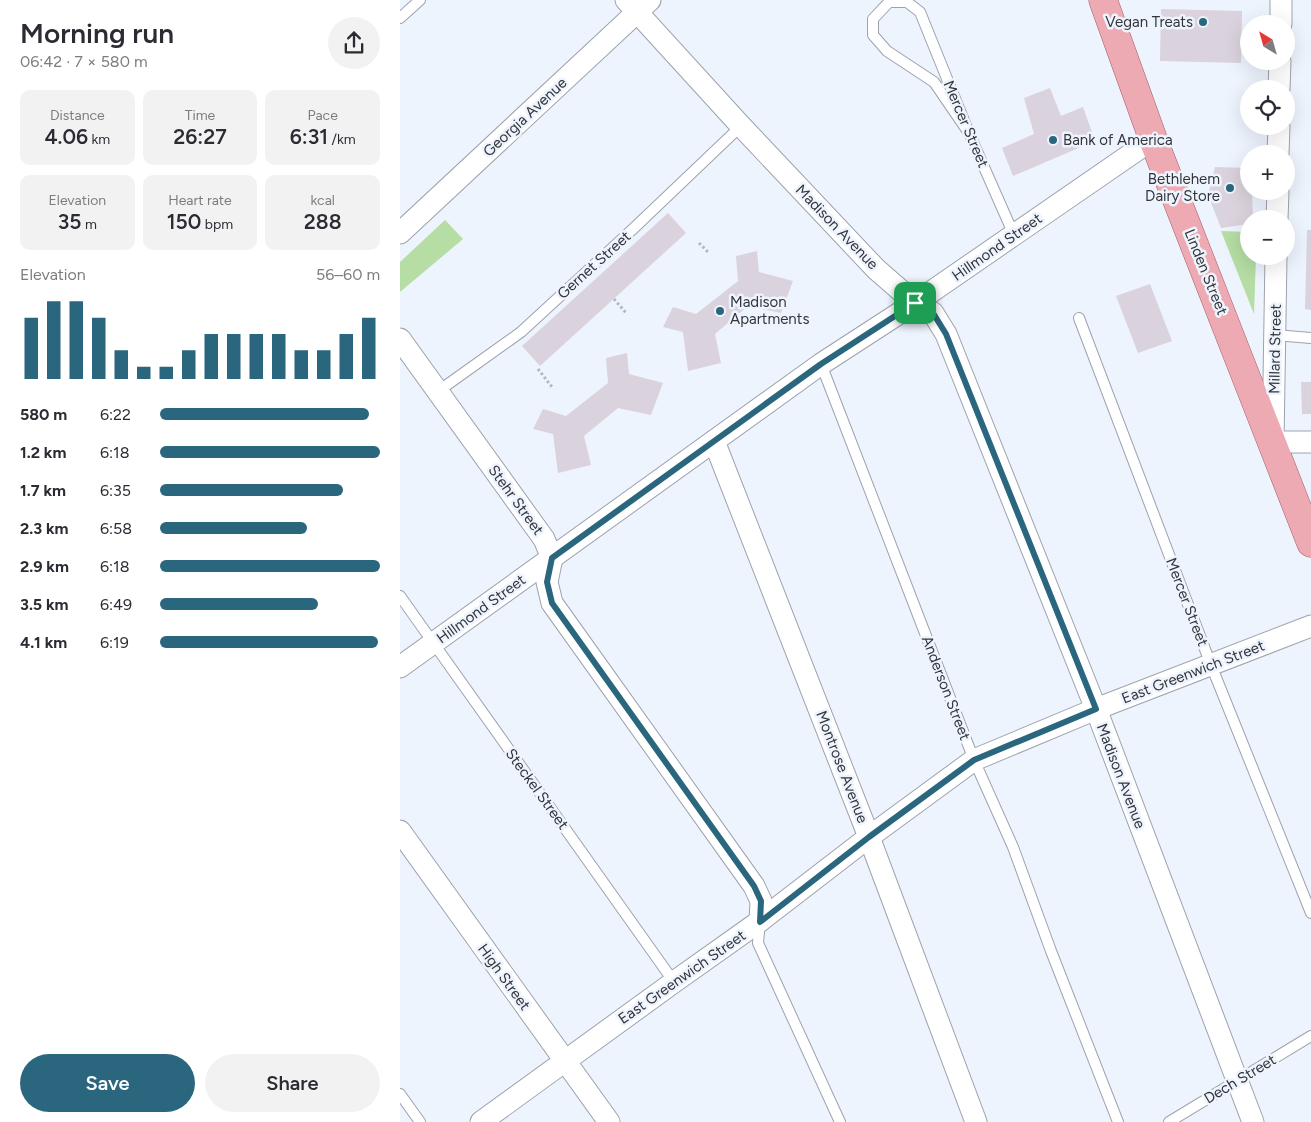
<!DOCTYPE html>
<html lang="en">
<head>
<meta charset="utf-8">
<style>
	body { margin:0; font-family:Figtree,sans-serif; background:#f2f2f3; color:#2b2b33; height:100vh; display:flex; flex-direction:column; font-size:19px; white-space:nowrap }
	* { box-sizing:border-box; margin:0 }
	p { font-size:16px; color:#7c7c81 }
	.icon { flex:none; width:28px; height:28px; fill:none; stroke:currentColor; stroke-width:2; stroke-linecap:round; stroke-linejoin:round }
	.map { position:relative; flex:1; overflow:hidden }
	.sheet { display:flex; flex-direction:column; background:#fff; width:400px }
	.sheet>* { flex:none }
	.needle { width:32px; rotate:323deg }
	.fabs { position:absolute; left:840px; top:15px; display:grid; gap:10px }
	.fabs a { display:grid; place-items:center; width:55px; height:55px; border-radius:50%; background:#fff; box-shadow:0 5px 20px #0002; font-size:25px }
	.pin { position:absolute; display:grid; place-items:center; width:42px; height:42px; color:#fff; margin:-21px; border-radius:10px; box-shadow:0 2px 8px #0006 }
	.round { display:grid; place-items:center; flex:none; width:52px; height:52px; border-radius:26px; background:#f2f2f3 }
	.head { display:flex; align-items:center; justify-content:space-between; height:85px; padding:0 20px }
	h1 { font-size:28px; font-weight:600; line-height:38px }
	.metrics { display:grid; grid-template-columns:repeat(3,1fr); gap:8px; height:85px; padding:5px 20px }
	.metrics div { display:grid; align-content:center; border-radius:10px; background:#f2f2f3; text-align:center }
	.metrics b { font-size:21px; font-weight:600 }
	.metrics small { font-size:14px; font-weight:400 }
	.metrics p { font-size:14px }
	.chart { height:140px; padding:10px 20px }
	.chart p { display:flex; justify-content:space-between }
	.chart svg { width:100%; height:90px; margin-top:5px; stroke:#2a677e; stroke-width:6 }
	.button { display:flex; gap:10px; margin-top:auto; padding:10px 20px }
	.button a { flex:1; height:58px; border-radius:30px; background:#2a677e; color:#fff; font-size:20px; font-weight:600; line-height:58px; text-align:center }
	.button a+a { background:#f2f2f3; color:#2b2b33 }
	ul { padding:0 20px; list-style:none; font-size:16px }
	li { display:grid; grid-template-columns:80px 60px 1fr; align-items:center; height:38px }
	li i { height:12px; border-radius:6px; background:#2a677e }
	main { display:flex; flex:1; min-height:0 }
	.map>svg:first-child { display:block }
</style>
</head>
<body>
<main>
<section class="sheet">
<div class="head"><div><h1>Morning run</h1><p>06:42 · 7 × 580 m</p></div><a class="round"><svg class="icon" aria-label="share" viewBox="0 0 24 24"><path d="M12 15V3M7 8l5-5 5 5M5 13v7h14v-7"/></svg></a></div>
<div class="metrics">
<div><p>Distance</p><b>4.06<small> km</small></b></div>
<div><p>Time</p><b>26:27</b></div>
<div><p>Pace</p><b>6:31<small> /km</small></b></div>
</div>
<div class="metrics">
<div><p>Elevation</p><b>35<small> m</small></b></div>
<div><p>Heart rate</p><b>150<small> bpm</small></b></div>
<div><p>kcal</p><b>288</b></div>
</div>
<div class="chart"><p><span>Elevation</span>56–60 m</p>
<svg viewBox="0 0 160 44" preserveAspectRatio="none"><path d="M5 44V14M15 44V6M25 44V6M35 44V14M45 44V30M55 44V38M65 44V38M75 44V30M85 44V22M95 44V22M105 44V22M115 44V22M125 44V30M135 44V30M145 44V22M155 44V14"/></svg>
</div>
<ul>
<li><b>580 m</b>6:22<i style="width:95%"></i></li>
<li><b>1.2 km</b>6:18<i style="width:100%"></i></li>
<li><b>1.7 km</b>6:35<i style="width:83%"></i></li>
<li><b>2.3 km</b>6:58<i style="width:67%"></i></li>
<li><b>2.9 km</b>6:18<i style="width:100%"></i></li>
<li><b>3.5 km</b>6:49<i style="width:72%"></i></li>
<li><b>4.1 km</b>6:19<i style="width:99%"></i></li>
</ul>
<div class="button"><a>Save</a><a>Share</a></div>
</section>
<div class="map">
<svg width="911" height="1122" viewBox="0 0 911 1122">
	<rect width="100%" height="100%" fill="#eef4fe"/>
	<g fill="#b5dda4">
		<path d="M45,220l18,19 -63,53v-30z"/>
		<path d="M821,231l28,1v24h7l-2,58z"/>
	</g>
	<g fill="#dad2dc">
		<path d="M761,9l81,2 -1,52 -81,-2z"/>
		<path d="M650,88l11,28 22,-9 12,34 -82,35 -11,-28 32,-14 -10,-36z"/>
		<path d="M815,167l34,1v23h3l1,28h-4v5l-28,4 -13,-33z"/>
		<path d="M268,213l18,20 -146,133 -18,-20z"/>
		<path d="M907,230h4v80l-6,-1z"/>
		<path d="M357,251l2,21 34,9 -12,32 -33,-7 -33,28 6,29 -33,8 -5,-39 -20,-5 10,-20 23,7 42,-33 -2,-25z"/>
		<path d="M750,284l22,57 -34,12 -22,-57z"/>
		<path d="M227,353l2,21 34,9 -12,32 -33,-7 -34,28 7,29 -33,8 -5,-39 -20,-5 10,-20 23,7 42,-33 -2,-25z"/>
		<path d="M901,382h10v32h-9z"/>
	</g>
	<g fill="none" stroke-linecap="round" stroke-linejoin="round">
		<g stroke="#9da2ac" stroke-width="12">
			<g id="lane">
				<path d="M0,18l20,-18"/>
				<path d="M569,133l-35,-51 -47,-31 -14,-16v-16l16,-17h18l13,10 49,121 45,102"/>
				<path d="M679,318l132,347 100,248"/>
				<path d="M875,335l36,3"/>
				<path d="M421,364l153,396 39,87 38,104 67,171"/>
				<path d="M37,392l84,-60 113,-104 107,-102"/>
				<path d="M0,596l274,386"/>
				<path d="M360,921l-2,22 82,179"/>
				<path d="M0,1094l20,28"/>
				<path d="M769,1122l142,-86"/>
			</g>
		</g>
		<g stroke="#9da2ac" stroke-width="23">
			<g id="street">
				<path d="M226,0l115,126 135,143 39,34 18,10 13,21 150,375 157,413"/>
				<path d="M881,24v-24"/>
				<path d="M879,89l1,-28"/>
				<path d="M878,154l1,-28"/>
				<path d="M877,219l1,-28"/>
				<path d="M0,233l250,-233"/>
				<path d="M876,256l-3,186h38"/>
				<path d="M0,339l144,200 8,19 -5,24 5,21 202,283 7,15 -1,20"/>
				<path d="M314,441l155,396 107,285"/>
				<path d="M0,667l421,-303 94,-61 238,-164"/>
				<path d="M0,831l209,291"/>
				<path d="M81,1122l193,-140 86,-61 109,-84 105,-77 122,-51 215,-83"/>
			</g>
		</g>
		<g stroke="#a45c68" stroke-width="29">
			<path id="primary" d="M703,0l50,139 158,404"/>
		</g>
		<g stroke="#b3b8c0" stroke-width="3" stroke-dasharray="2.5 2.5" stroke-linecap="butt">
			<path d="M299,243l9,9"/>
			<path d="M214,299l13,15"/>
			<path d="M138,369l14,18"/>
		</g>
		<use href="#lane" stroke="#fff" stroke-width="10"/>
		<use href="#street" stroke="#fff" stroke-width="21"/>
		<use href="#primary" stroke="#edaab3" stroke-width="28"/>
	</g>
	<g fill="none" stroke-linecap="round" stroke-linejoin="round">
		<g stroke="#fff" stroke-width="10">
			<path id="route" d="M515,303l18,10 13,21 150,375 -122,51 -105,77 -109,85 1,-21 -7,-15 -202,-283 -5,-21 5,-24 269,-194z"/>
		</g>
		<use href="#route" stroke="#2a677e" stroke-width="6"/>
	</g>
	<g fill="#2a677e" stroke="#eef4fe" stroke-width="2">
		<circle cx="803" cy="22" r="5"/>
		<circle cx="653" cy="140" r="5"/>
		<circle cx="830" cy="188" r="5"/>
		<circle cx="320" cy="311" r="5"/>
	</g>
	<g text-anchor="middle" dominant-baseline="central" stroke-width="5" stroke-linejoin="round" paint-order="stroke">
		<g font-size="15" fill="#333539" stroke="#eef4fe" text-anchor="end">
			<text x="793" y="22">Vegan Treats</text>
			<text x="663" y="140" text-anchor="start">Bank of America</text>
			<text x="820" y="179">Bethlehem<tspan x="820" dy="17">Dairy Store</tspan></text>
			<text x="330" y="302" text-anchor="start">Madison<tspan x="330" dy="17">Apartments</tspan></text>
		</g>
		<g font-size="15" fill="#333539" stroke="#eef4fe">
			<text transform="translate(125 117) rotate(-43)">Georgia Avenue</text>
			<text transform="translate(566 124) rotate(67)">Mercer Street</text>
			<text transform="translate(437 227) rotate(46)">Madison Avenue</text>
			<text transform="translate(597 247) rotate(-35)">Hillmond Street</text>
			<text transform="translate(194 265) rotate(-42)">Gernet Street</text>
			<text transform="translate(806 272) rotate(68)">Linden Street</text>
			<text transform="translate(875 349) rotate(-89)">Millard Street</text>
			<text transform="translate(116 500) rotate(54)">Stehr Street</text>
			<text transform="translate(787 602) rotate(69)">Mercer Street</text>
			<text transform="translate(81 609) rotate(-36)">Hillmond Street</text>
			<text transform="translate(793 672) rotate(-21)">East Greenwich Street</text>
			<text transform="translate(546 688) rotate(69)">Anderson Street</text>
			<text transform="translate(442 767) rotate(69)">Montrose Avenue</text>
			<text transform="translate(721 776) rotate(69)">Madison Avenue</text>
			<text transform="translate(137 789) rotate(54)">Steckel Street</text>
			<text transform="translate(104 977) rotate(54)">High Street</text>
			<text transform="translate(282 977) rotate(-35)">East Greenwich Street</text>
			<text transform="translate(840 1079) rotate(-31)">Dech Street</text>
		</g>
	</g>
</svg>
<div class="fabs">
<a><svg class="needle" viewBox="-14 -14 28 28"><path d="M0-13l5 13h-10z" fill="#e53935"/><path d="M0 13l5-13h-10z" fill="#7c7c81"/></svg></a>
<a><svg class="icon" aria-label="locate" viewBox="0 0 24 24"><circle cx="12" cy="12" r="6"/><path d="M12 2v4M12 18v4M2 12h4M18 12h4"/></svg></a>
<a>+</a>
<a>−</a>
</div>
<div class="pin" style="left:515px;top:303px;background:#1e9e55"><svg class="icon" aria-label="arrive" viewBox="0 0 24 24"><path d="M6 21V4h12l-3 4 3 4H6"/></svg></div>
</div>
</main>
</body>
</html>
